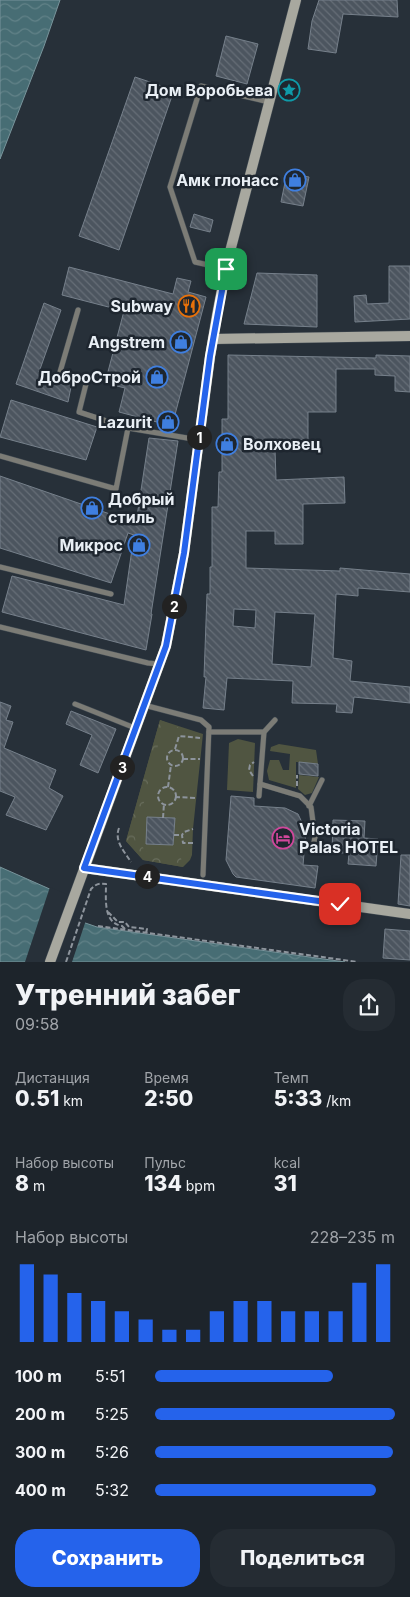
<!DOCTYPE html>
<html lang="ru">
<head>
<meta charset="utf-8">
<style>
	body { margin:0; font-family:Inter,sans-serif; background:#252c33; color:#f1f3f6; height:100vh; display:flex; flex-direction:column; font-size:19px; white-space:nowrap }
	* { box-sizing:border-box; margin:0 }
	p { font-size:16px; color:#a0a4a9 }
	.icon { flex:none; width:28px; height:28px; fill:none; stroke:currentColor; stroke-width:2; stroke-linecap:round; stroke-linejoin:round }
	.map { position:relative; height:962px; overflow:hidden }
	.drawer { display:flex; flex-direction:column; background:#1d242b; flex:1 }
	.drawer>* { flex:none }
	.pin { position:absolute; display:grid; place-items:center; width:42px; height:42px; color:#fff; margin:-21px; border-radius:10px; box-shadow:0 2px 8px #0006 }
	.km { position:absolute; width:25px; height:25px; margin:-12px; border-radius:50%; background:#222; color:#fff; font-size:14px; line-height:25px; text-align:center }
	.round { display:grid; place-items:center; flex:none; width:52px; height:52px; border-radius:20px; background:#252c33 }
	.summary { display:flex; align-items:center; justify-content:space-between; height:85px; padding:0 15px }
	h1 { font-size:28px; font-weight:800; line-height:38px }
	.stats { display:grid; grid-template-columns:repeat(3,1fr); gap:8px; height:85px; padding:5px 15px }
	.stats div { display:grid; align-content:center }
	.stats b { font-size:21px; font-weight:800 }
	.stats small { font-size:14px; font-weight:400 }
	.stats p { font-size:14px }
	.chart { height:140px; padding:10px 15px }
	.chart p { display:flex; justify-content:space-between }
	.chart svg { width:100%; height:90px; margin-top:5px; stroke:#2563eb; stroke-width:6 }
	.primary-button { display:flex; gap:10px; margin-top:auto; padding:10px 15px }
	.primary-button a { flex:1; height:58px; border-radius:20px; background:#2563eb; color:#fff; font-size:20px; font-weight:800; line-height:58px; text-align:center }
	.primary-button a+a { background:#252c33; color:#f1f3f6 }
	ul { padding:0 15px; list-style:none; font-size:16px }
	li { display:grid; grid-template-columns:80px 60px 1fr; align-items:center; height:38px }
	li i { height:12px; border-radius:6px; background:#2563eb }
	.map>svg:first-child { display:block }
</style>
</head>
<body>
<div class="map">
<svg width="410" height="962" viewBox="0 0 410 962">
	<defs>
		<pattern id="forest-crowns" width="20" height="18" patternUnits="userSpaceOnUse" patternTransform="scale(1.25)"><rect width="20" height="18" fill="#505541"/><path d="M2 6a3 3 0 1 1 6 0M12 15a3 3 0 1 1 6 0" fill="none" stroke="#696e5d"/></pattern>
		<pattern id="water-waves" width="16" height="10" patternUnits="userSpaceOnUse" patternTransform="scale(1.25)"><rect width="16" height="10" fill="#476d74"/><path d="M0 5q4-4 8 0t8 0" fill="none" stroke="#628288"/></pattern>
		<pattern id="building-back-hatch" width="6" height="6" patternUnits="userSpaceOnUse" patternTransform="scale(1.25)"><rect width="6" height="6" fill="#4c555f"/><path d="M-1 5l2 2M0 0l6 6M5-1l2 2" fill="none" stroke="#666e77"/></pattern>
	</defs>
	<rect width="100%" height="100%" fill="#273039"/>
	<g fill="#505541">
		<path d="M160,720l43,14 -10,95 -1,26 -2,5 -7,7 -40,-7 -17,-19z"/>
		<path d="M238,739l17,4 -2,49 -26,-2 2,-47z"/>
		<path d="M279,744l37,6 2,14 -22,-2v26l-27,-8 -2,-9 3,-11h9l4,10h6l1,-16 -20,-3 1,-4z"/>
		<path d="M299,775l20,2 -7,16 -7,2 -7,-6z"/>
	</g>
	<path fill="url(#forest-crowns)" d="M160,720l35,14 -32,-9 -28,114 14,15 32,4 2,9 -40,-7 -17,-19z"/>
	<g fill="url(#water-waves)" stroke="#78949b">
		<path d="M0,0h60l-16,46 -44,113z"/>
		<path d="M0,867l70,31 -5,18 32,11 248,35h-345z"/>
	</g>
	<path fill="#273039" d="M50,887l21,9 -4,18 19,6 -14,42h-47z"/>
	<g fill="url(#building-back-hatch)" stroke="#76808b" fill-rule="evenodd">
		<path d="M319,0h78l1,17 -55,-3 -7,39 -28,-4 4,-28z"/>
		<path d="M226,36l32,8 -11,40 -31,-8z"/>
		<path d="M135,77l39,13 -55,160 -40,-14z"/>
		<path d="M287,173l22,4 -6,29 -22,-4z"/>
		<path d="M194,214l19,6 -3,12 -20,-5z"/>
		<path d="M389,266h21v53l-55,3 -1,-26 12,-1 1,9 22,-1z"/>
		<path d="M69,267l104,27 4,-16 14,3 -3,11 18,5 -34,129 -53,-14 6,-24 -20,-5 19,-72 -62,-16z"/>
		<path d="M257,273l60,2v52l-73,-3z"/>
		<path d="M44,303l17,7 -22,62 33,10 -4,20 -52,-18z"/>
		<path d="M228,355l148,3v-3l34,1v36l-15,-1v-15l-20,-1v-6h-39v43h-28v28h-24v9h-9l1,31 68,-3 1,26 -42,1v40h-28v-13h-29v37l94,3v-3l70,6v18l-52,-4v8l-22,-2 -3,64 19,3 -2,20 60,6v16l-56,-6 -2,16 -16,-1 1,-8 -45,-1 1,-22 -66,-3 -3,32 -21,-2 3,-31h-2l3,-83h3v-27h2v-60h6l1,-35h3v-53h6zM234,609l22,1 -1,18 -22,-2zM275,612l40,2 -4,53 -39,-3z"/>
		<path d="M11,400l86,27 -11,33 -86,-23z"/>
		<path d="M149,438l29,3 -27,173h1l-6,36 -144,-38 10,-36 112,29 10,-70 -6,-2 -17,50 -111,-35v-72l136,47z"/>
		<path d="M0,702l11,4 -5,14 7,2 -9,26 52,22 -7,18 14,8 -17,34 -40,-15 9,-18 -15,-6z"/>
		<path d="M71,711l45,18 -18,44 -18,-8 12,-30 -26,-11z"/>
		<path d="M299,762l19,2v12l-19,-2z"/>
		<path d="M231,796l23,2v8l31,2 13,6 8,17 -3,34 15,1 -3,22 -79,-11 -3,-3 -7,-14z"/>
		<path d="M147,817l28,1 -2,27 -27,-1z"/>
		<path d="M333,820l32,1 -1,17 14,1 -2,27 -28,-2 1,-11h-17z"/>
		<path d="M401,855h9v51l-12,-2z"/>
		<path d="M385,929l25,2v29l-27,-2z"/>
	</g>
	<g fill="none" stroke-linecap="round" stroke-linejoin="round">
		<g stroke="#424b53" stroke-width="6">
			<g id="lane">
				<path d="M226,269l-31,-7 -25,-75 31,-101 68,16"/>
				<path d="M78,310l-18,62 27,8 -8,32 49,16"/>
				<path d="M0,456l116,33 12,-61 71,12"/>
				<path d="M0,567l111,27"/>
				<path d="M0,627l148,36 11,1"/>
				<path d="M75,704l60,24"/>
				<path d="M144,705l57,15 8,7 -6,148"/>
				<path d="M209,732h55l11,-12"/>
				<path d="M260,784l40,12 11,11 4,30 -3,15"/>
				<path d="M259,796l5,-64"/>
				<path d="M309,806l13,-26"/>
			</g>
		</g>
		<g stroke="#424b53" stroke-width="11">
			<g id="secondary">
				<path d="M213,339l197,-3"/>
				<path d="M84,868l326,46"/>
				<path d="M50,962l116,-316 18,-93 26,-196 7,-42 10,-52 69,-263"/>
			</g>
		</g>
		<g stroke="#8d949c" stroke-width="2" stroke-dasharray="5 2.5" stroke-linecap="butt">
			<path d="M175,749l4,-13 21,2"/>
			<circle cx="175" cy="758" r="8"/>
			<path d="M183,759h17"/>
			<path d="M253,776l-4,-6 1,-5 4,-3"/>
			<path d="M297,786v-11"/>
			<path d="M168,787l3,-22"/>
			<circle cx="167" cy="796" r="9"/>
			<path d="M175,797l21,1"/>
			<path d="M163,818l1,-14"/>
			<path d="M119,828c-5,13 5,23 12,34"/>
			<path d="M174,835h7"/>
			<path d="M193,843h-10l-1,-8 2,-3 9,-3"/>
			<path d="M108,912l10,10h7l4,5 18,2 -1,4"/>
			<path d="M98,926l260,36"/>
			<path d="M66,962l25,-73c5,-5 8,-6 15,-5 0,15 -3,39 16,42l3,3"/>
		</g>
		<use href="#lane" stroke="#7c7c76" stroke-width="5"/>
		<use href="#secondary" stroke="#a8a89f" stroke-width="10"/>
	</g>
	<g fill="none" stroke-linecap="round" stroke-linejoin="round">
		<g stroke="#fff" stroke-width="10">
			<path id="route" d="M226,269l-16,87 -26,197 -18,93 -82,222 256,36"/>
		</g>
		<use href="#route" stroke="#2563eb" stroke-width="6"/>
	</g>
	<defs>
		<g id="sight-ring" transform="scale(1.125)"><circle r="9.5" fill="#1e262f" stroke="#0f9aa8" stroke-width="1.5"/><path d="M0-6L1.8-2.2L6-1.7L2.9 1.2L3.7 5.4L0 3.3L-3.7 5.4L-2.9 1.2L-6-1.7L-1.8-2.2Z" fill="#0f9aa8"/></g>
		<g id="shop-ring" transform="scale(1.125)"><circle r="9.5" fill="#1e262f" stroke="#3f7fe0" stroke-width="1.5"/><path d="M-5-2.5h2.3a2.7 3.5 0 0 1 5.4 0H5L5.5 6h-11ZM-1.5-2.5h3a1.5 2.3 0 0 0-3 0Z" fill="#3f7fe0"/></g>
		<g id="restaurant-ring" transform="scale(1.125)"><circle r="9.5" fill="#1e262f" stroke="#e8710a" stroke-width="1.5"/><path d="M-5-6h1v4h1v-4h1v4h1v-4h1v5L-1.5 .5V6h-2V.5L-5-1ZM5-6V6H3V1.5H1.5Q1.5-4 5-6Z" fill="#e8710a"/></g>
		<g id="hotel-ring" transform="scale(1.125)"><circle r="9.5" fill="#1e262f" stroke="#d1479c" stroke-width="1.5"/><path d="M-6-4.5h1.5V1H6V5H4.5V3h-9V5H-6ZM-4 0a1.8 1.8 0 1 1 3.6 0ZM.5 0V-2.5h3Q6-2.5 6 0Z" fill="#d1479c"/></g>
	</defs>
	<g fill-rule="evenodd">
		<use href="#sight-ring" x="289" y="90"/>
		<use href="#shop-ring" x="295" y="180"/>
		<use href="#restaurant-ring" x="189" y="306"/>
		<use href="#shop-ring" x="181" y="342"/>
		<use href="#shop-ring" x="157" y="377"/>
		<use href="#shop-ring" x="168" y="422"/>
		<use href="#shop-ring" x="227" y="444"/>
		<use href="#shop-ring" x="92" y="508"/>
		<use href="#shop-ring" x="139" y="545"/>
		<use href="#hotel-ring" x="283" y="838"/>
	</g>
	<g text-anchor="middle" dominant-baseline="central" stroke-width="5" stroke-linejoin="round" paint-order="stroke">
		<g font-size="16" font-weight="bold" fill="#e9eff5" stroke="#1e262f" text-anchor="end">
			<text x="273" y="90">Дом Воробьева</text>
			<text x="279" y="180">Амк глонасс</text>
			<text x="173" y="306">Subway</text>
			<text x="165" y="342">Angstrem</text>
			<text x="141" y="377">ДоброСтрой</text>
			<text x="152" y="422">Lazurit</text>
			<text x="243" y="444" text-anchor="start">Волховец</text>
			<text x="108" y="499" text-anchor="start">Добрый<tspan x="108" dy="18">стиль</tspan></text>
			<text x="123" y="545">Микрос</text>
			<text x="299" y="829" text-anchor="start">Victoria<tspan x="299" dy="18">Palas HOTEL</tspan></text>
		</g>
	</g>
</svg>
<div class="pin" style="left:226px;top:269px;background:#1e9e55"><svg class="icon" aria-label="arrive" viewBox="0 0 24 24"><path d="M6 21V4h12l-3 4 3 4H6"/></svg></div>
<div class="pin" style="left:340px;top:904px;background:#d93025"><svg class="icon" aria-label="check" viewBox="0 0 24 24"><path d="M5 12l5 5 9-10"/></svg></div>
<b class="km" style="left:199px;top:437px">1</b>
<b class="km" style="left:174px;top:606px">2</b>
<b class="km" style="left:122px;top:767px">3</b>
<b class="km" style="left:147px;top:876px">4</b>
</div>
<section class="drawer">
<div class="summary"><div><h1>Утренний забег</h1><p>09:58</p></div><a class="round"><svg class="icon" aria-label="share" viewBox="0 0 24 24"><path d="M12 15V3M7 8l5-5 5 5M5 13v7h14v-7"/></svg></a></div>
<div class="stats">
<div><p>Дистанция</p><b>0.51<small> km</small></b></div>
<div><p>Время</p><b>2:50</b></div>
<div><p>Темп</p><b>5:33<small> /km</small></b></div>
</div>
<div class="stats">
<div><p>Набор высоты</p><b>8<small> m</small></b></div>
<div><p>Пульс</p><b>134<small> bpm</small></b></div>
<div><p>kcal</p><b>31</b></div>
</div>
<div class="chart"><p><span>Набор высоты</span>228–235 m</p>
<svg viewBox="0 0 160 44" preserveAspectRatio="none"><path d="M5 44V6M15 44V11M25 44V20M35 44V24M45 44V29M55 44V33M65 44V38M75 44V38M85 44V29M95 44V24M105 44V24M115 44V29M125 44V29M135 44V29M145 44V15M155 44V6"/></svg>
</div>
<ul>
<li><b>100 m</b>5:51<i style="width:74%"></i></li>
<li><b>200 m</b>5:25<i style="width:100%"></i></li>
<li><b>300 m</b>5:26<i style="width:99%"></i></li>
<li><b>400 m</b>5:32<i style="width:92%"></i></li>
</ul>
<div class="primary-button"><a>Сохранить</a><a>Поделиться</a></div>
</section>
</body>
</html>
